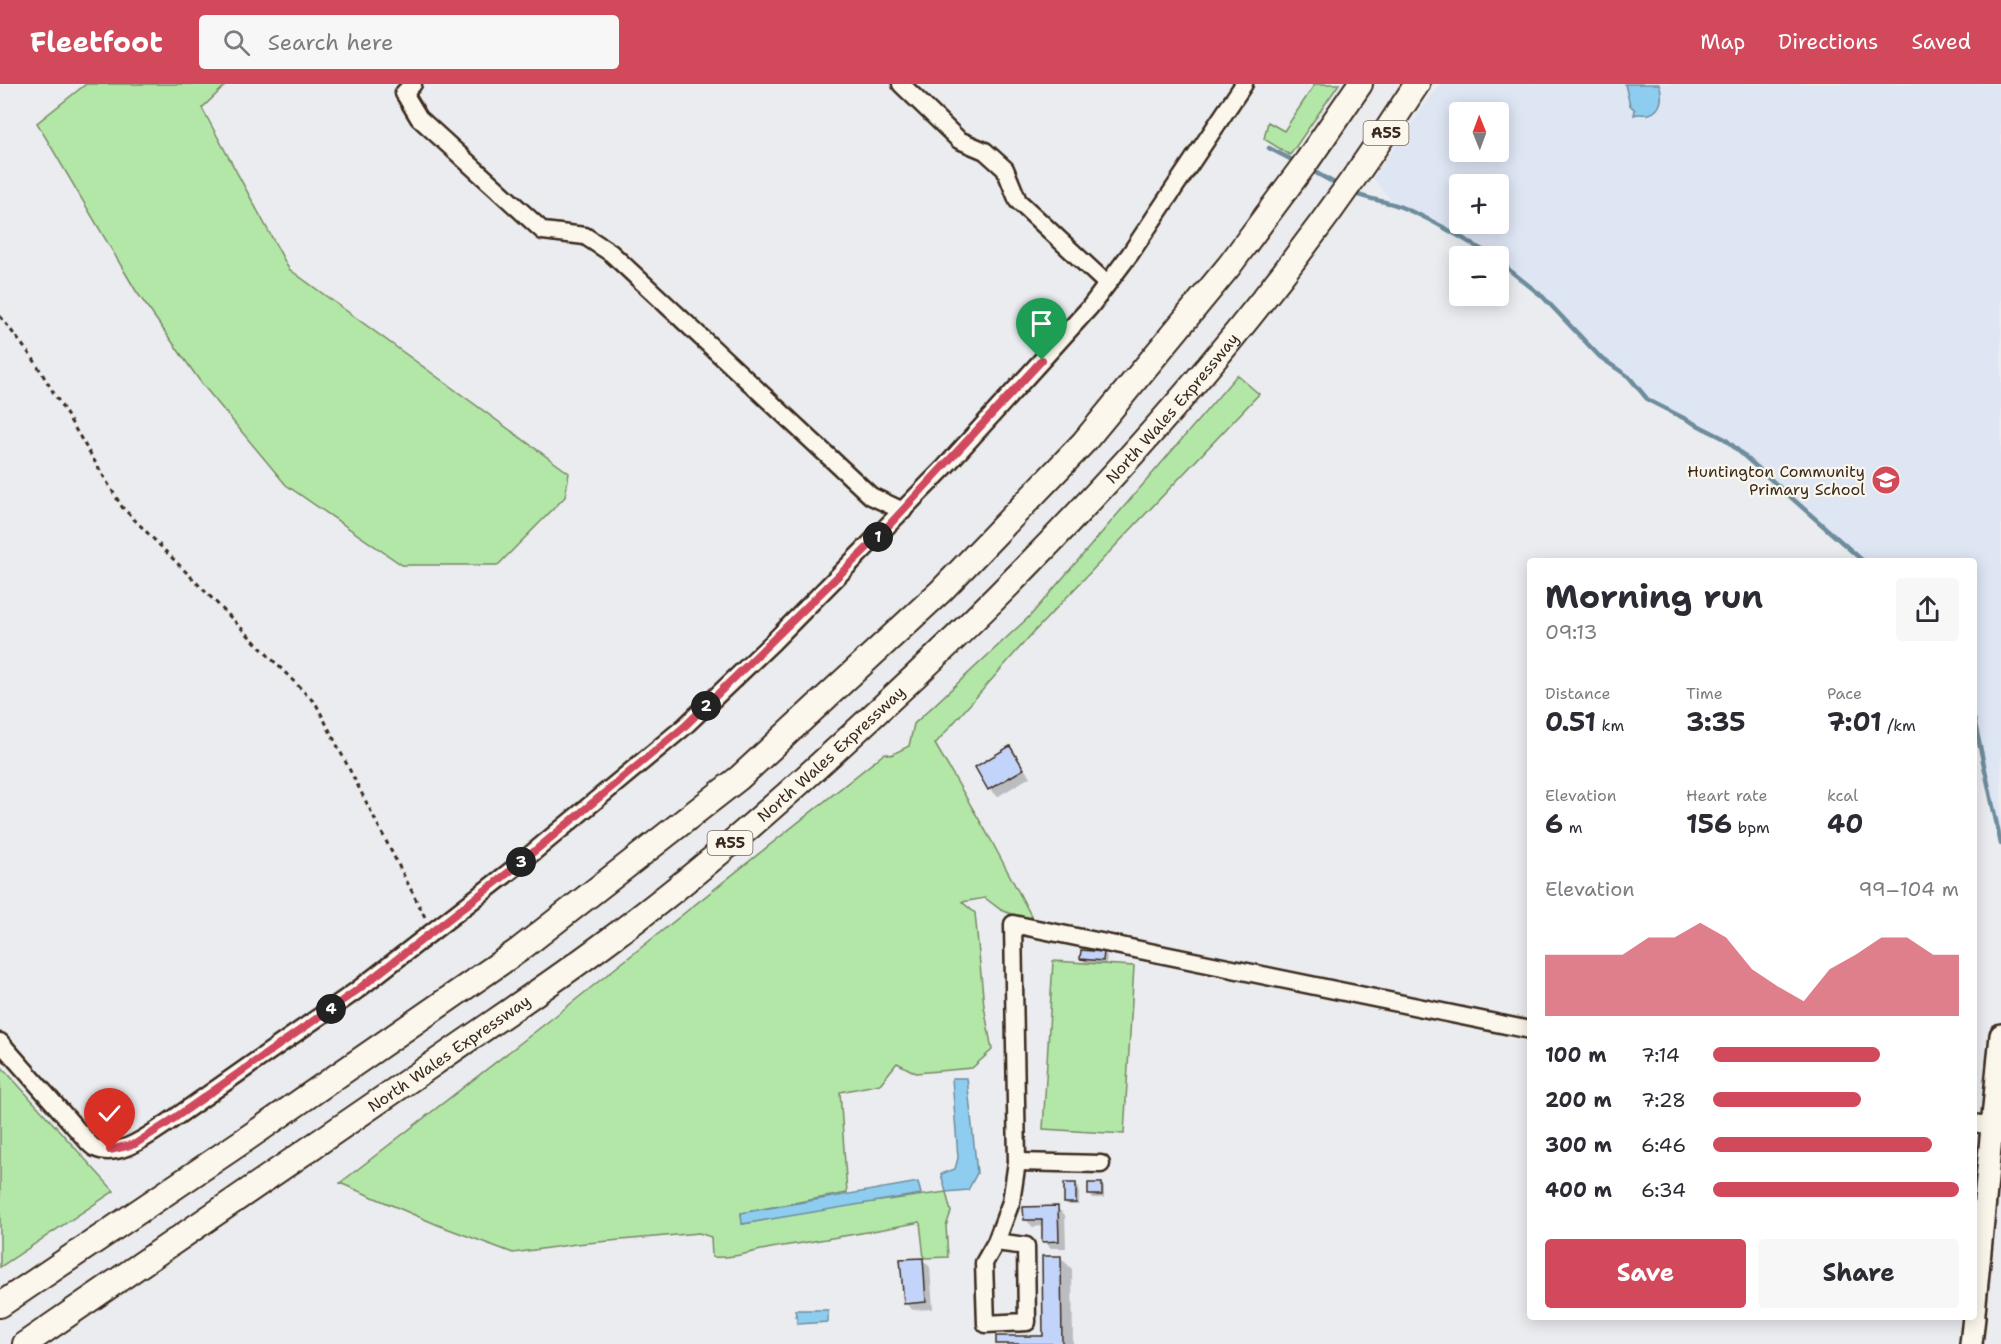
<!DOCTYPE html>
<html lang="en">
<head>
<meta charset="utf-8">
<style>
	body { margin:0; font-family:"Shantell Sans",sans-serif; background:#f7f7f7; color:#2b2b33; height:100vh; display:flex; flex-direction:column; font-size:22px; white-space:nowrap }
	* { box-sizing:border-box; margin:0 }
	p { font-size:20px; color:#7c7c81 }
	.icon { flex:none; width:33px; height:33px; fill:none; stroke:currentColor; stroke-width:2; stroke-linecap:round; stroke-linejoin:round }
	.map { position:relative; flex:1; overflow:hidden }
	.drawer { position:absolute; left:1527px; top:474px; width:450px; height:762px; display:flex; flex-direction:column; background:#fff; border-radius:6px; box-shadow:0 3px 15px #0003 }
	.drawer>* { flex:none }
	.needle { width:39px; rotate:359deg }
	.buttons { position:absolute; left:1449px; top:18px; display:grid; gap:12px }
	.buttons a { display:grid; place-items:center; width:60px; height:60px; border-radius:6px; background:#fff; box-shadow:0 3px 15px #0003; font-size:30px }
	.pin { position:absolute; display:grid; place-items:center; width:51px; height:51px; color:#fff; margin:-62px -26px; border-radius:50% 50% 50% 0; rotate:-45deg; box-shadow:0 0 6px #0007 }
	.pin .icon { rotate:45deg }
	.km { position:absolute; width:30px; height:30px; margin:-15px; border-radius:50%; background:#222; color:#fff; font-size:16px; line-height:30px; text-align:center }
	.round { display:grid; place-items:center; flex:none; width:63px; height:63px; border-radius:6px; background:#f7f7f7 }
	.headline { display:flex; align-items:center; justify-content:space-between; height:102px; padding:0 18px }
	h1 { font-size:33px; font-weight:700; line-height:45px }
	.metrics { display:grid; grid-template-columns:repeat(3,1fr); gap:9px; height:102px; padding:6px 18px }
	.metrics div { display:grid; align-content:center }
	.metrics b { font-size:26px; font-weight:700 }
	.metrics small { font-size:16px; font-weight:400 }
	.metrics p { font-size:16px }
	.chart { height:168px; padding:12px 18px }
	.chart p { display:flex; justify-content:space-between }
	.chart svg { width:100%; height:108px; margin-top:6px; fill:#d1495b; opacity:.7 }
	.action { display:flex; gap:12px; margin-top:auto; padding:12px 18px }
	.action a { flex:1; height:69px; border-radius:6px; background:#d1495b; color:#fff; font-size:24px; font-weight:700; line-height:69px; text-align:center }
	.action a+a { background:#f7f7f7; color:#2b2b33 }
	ul { padding:0 18px; list-style:none; font-size:20px }
	li { display:grid; grid-template-columns:96px 72px 1fr; align-items:center; height:45px }
	li i { height:15px; border-radius:8px; background:#d1495b }
	header { display:flex; align-items:center; gap:36px; box-sizing:border-box; height:84px; padding:0 30px; background:#d1495b; color:#fff }
	header strong { font-size:28px }
	nav { display:flex; gap:33px; margin-inline-start:auto; font-size:21px }
	.search { width:420px; height:54px; background:#f7f7f7; display:flex; align-items:center; gap:15px; box-sizing:border-box; padding:0 21px; border-radius:6px; color:#7c7c81; font-size:22px }
	.map>svg:first-child { display:block }
</style>
</head>
<body>
<header>
<strong>Fleetfoot</strong>
<div class="search"><svg class="icon" aria-label="search" viewBox="0 0 24 24"><circle cx="10" cy="10" r="6"/><path d="M15 15l6 6"/></svg>Search here</div>
<nav><a>Map</a><a>Directions</a><a>Saved</a></nav>
</header>
<div class="map">
<svg width="2001" height="1260" viewBox="0 0 2001 1260">
	<rect width="100%" height="100%" fill="#eaecf0"/>
	<filter id="ink" filterUnits="userSpaceOnUse"><feTurbulence type="fractalNoise" baseFrequency=".0167" numOctaves="2"/><feDisplacementMap in="SourceGraphic" scale="12" xChannelSelector="R" yChannelSelector="G"/><feConvolveMatrix kernelMatrix="1 2 1 2 8 2 1 2 1" color-interpolation-filters="sRGB"/></filter>
	<g filter="url(#ink)">
		<path fill="#dee5f3" fill-rule="evenodd" d="M1440,0h561v761l-27,-126v-158h-111l-138,-122 -77,-39 -19,-23 -29,-20 -58,-61 -43,-35 -1,-5h-6l-61,-35 -37,-17 -21,-26zM1460,28h38v40h-38zM1460,100h38v40h-38z"/>
		<g fill="#b3e7a8" stroke="#778863" stroke-width="1.5">
			<path d="M86,0h141l-25,24 87,161 280,204 -4,24 -67,68h-96l-116,-80 -84,-101 -66,-93 -99,-168z"/>
			<path d="M1315,0h24l-49,71 -26,-16 4,-17 16,9z"/>
			<path d="M1237,291l22,19 -229,242 -95,108 56,96 44,83 -34,-13 -16,-12 -23,4 13,11 9,93 8,44 -20,18 -56,5 -19,-10 -17,21 -40,8 7,101 -106,20 2,11 78,-15 125,-17 5,20 -5,14 2,31 -24,1 -4,-36c-48,10 -95,17 -143,25 -22,3 -42,12 -65,10l-1,-20 -12,-4 -123,11 -63,9 -75,-28 -98,-42 214,-166 331,-264 6,2 18,-9 5,-22 117,-109z"/>
			<path d="M1053,877l81,5 -10,168 -81,-5z"/>
			<path d="M0,981l114,126 -114,76z"/>
		</g>
		<g fill="#8fcdf0" stroke="#6d8c9c" stroke-width="1.5">
			<path d="M1625,0h34c4,11 4,26 -10,30 -6,1 -10,-1 -15,1l1,-5 -5,-5z"/>
			<path d="M952,994h15l10,95 -9,17 -22,2 -5,-18 14,-5 3,-11z"/>
			<path d="M918,1098l3,12 -179,30 -1,-11z"/>
			<path d="M795,1226h33v12l-30,2z"/>
		</g>
		<g fill="#0003">
			<path d="M1010,664l20,29 -33,20 -8,-8z"/>
			<path d="M1103,869l4,3 -1,8 -21,-2 -4,-3z"/>
			<path d="M1075,1100l4,3v18h-10l-3,-3z"/>
			<path d="M1101,1100l3,4v10h-11l-3,-3z"/>
			<path d="M1057,1124l8,7 1,33h-15l-7,-7v-15l-11,1 -8,-8z"/>
			<path d="M1060,1173l12,12 1,75h-75l47,-7z"/>
			<path d="M922,1175l8,8 3,42 -20,1 -8,-7z"/>
		</g>
		<g fill="none" stroke-linecap="round" stroke-linejoin="round">
			<g stroke="#6d8c9c" stroke-width="4.5">
				<path d="M1269,64l27,14"/>
				<path d="M1309,85l29,16"/>
				<path d="M1351,108c14,7 30,8 45,13 34,13 65,32 96,51"/>
				<path d="M1498,177l44,35 58,61 29,20 19,23 77,39 138,122"/>
				<path d="M1974,635l27,125"/>
			</g>
		</g>
		<g fill="#c3d4fa" stroke="#3b2a1e" stroke-width="1.5">
			<path d="M1010,662l14,23 -36,21 -13,-23z"/>
			<path d="M1081,866l23,2 -1,9 -23,-2z"/>
			<rect x="1064" y="1099" width="12" height="20"/>
			<rect x="1088" y="1099" width="14" height="12"/>
			<path d="M1058,1122l1,35 -17,1v-22h-18l-1,-13z"/>
			<path d="M1042,1172h19l1,88h-66v-8h47z"/>
			<path d="M923,1174l3,44 -22,2 -4,-45z"/>
		</g>
		<g fill="none" stroke-linecap="round" stroke-linejoin="round">
			<g stroke="#3b2a1e" stroke-width="21">
				<g id="minor">
					<path d="M413,0l-9,9 15,25 124,113 42,5 26,17 260,243 32,15"/>
					<path d="M901,0l58,56 26,11 20,18 13,32 89,83"/>
					<path d="M0,958l81,92c4,4 9,12 14,14 23,11 53,-12 71,-24l190,-133 157,-122 171,-142 89,-85 172,-175 145,-160 40,-53 114,-170"/>
					<path d="M1974,1039l18,3"/>
					<path d="M1017,1078l84,2"/>
					<path d="M996,1158l30,4 1,76 -41,2 -2,-61 12,-21 15,-40 6,-40 -4,-238 517,106"/>
				</g>
			</g>
			<g stroke="#3b2a1e" stroke-width="26">
				<g id="major">
					<path d="M1974,1229l27,-278"/>
					<path d="M1971,1260l3,-27"/>
				</g>
			</g>
			<g stroke="#3b2a1e" stroke-width="28">
				<g id="highway">
					<path d="M0,1221l246,-166 273,-189 220,-172 202,-187 143,-149 145,-176 78,-105 53,-77"/>
					<path id="s1" d="M25,1260c136,-93 272,-186 408,-280 57,-40 115,-78 171,-120 97,-71 187,-152 275,-234 202,-187 390,-394 538,-626"/>
				</g>
			</g>
			<path stroke="#3b2a1e" stroke-width="3" stroke-dasharray="4.5 4.5" stroke-linecap="butt" d="M0,232l34,44 88,147 194,197 110,215"/>
			<use href="#minor" stroke="#fbf7ec" stroke-width="16"/>
			<use href="#major" stroke="#fbf7ec" stroke-width="21"/>
			<use href="#highway" stroke="#fbf7ec" stroke-width="24"/>
		</g>
	</g>
	<g fill="none" stroke-linecap="round" stroke-linejoin="round" filter="url(#ink)">
		<g stroke="#fff" stroke-width="12">
			<path id="route" d="M110,1066l25,-6 31,-20 190,-133 157,-122 171,-142 193,-189 165,-178"/>
		</g>
		<use href="#route" stroke="#d1495b" stroke-width="8"/>
	</g>
	<defs>
		<g id="school-disc" transform="scale(1.5)"><circle r="9.5" fill="#d1495b" stroke="#fbf7ec"/><path d="M0-5L7-2L0 1L-7-2ZM-4 1L0 2.5L4 1V4Q0 6-4 4Z" fill="#fff"/></g>
	</defs>
	<g fill-rule="evenodd">
		<use href="#school-disc" x="1886" y="396"/>
	</g>
	<g text-anchor="middle" dominant-baseline="central" stroke-width="4.5" stroke-linejoin="round" paint-order="stroke">
		<g fill="#fbf7ec" stroke="#75685c" stroke-width="1.5">
			<rect x="1363.5" y="37" width="45" height="24" rx="4.5"/>
			<rect x="707.5" y="747" width="45" height="24" rx="4.5"/>
		</g>
		<g font-size="15" font-weight="bold" fill="#3b2a1e">
			<text x="1386" y="49">A55</text>
			<text x="730" y="759">A55</text>
		</g>
		<g font-size="16" fill="#3b2a1e" stroke="#fbf7ec">
			<text stroke="none"><textPath href="#s1" startOffset="1486">North Wales Expressway</textPath></text>
			<text stroke="none"><textPath href="#s1" startOffset="1000">North Wales Expressway</textPath></text>
			<text stroke="none"><textPath href="#s1" startOffset="514">North Wales Expressway</textPath></text>
		</g>
		<g font-size="16" fill="#3b2a1e" stroke="#fbf7ec" text-anchor="end">
			<text x="1865" y="387">Huntington Community<tspan x="1865" dy="18">Primary School</tspan></text>
		</g>
	</g>
</svg>
<div class="buttons">
<a><svg class="needle" viewBox="-14 -14 28 28"><path d="M0-13l5 13h-10z" fill="#e53935"/><path d="M0 13l5-13h-10z" fill="#7c7c81"/></svg></a>
<a>+</a>
<a>−</a>
</div>
<div class="pin" style="left:1042px;top:276px;background:#1e9e55"><svg class="icon" aria-label="arrive" viewBox="0 0 24 24"><path d="M6 21V4h12l-3 4 3 4H6"/></svg></div>
<div class="pin" style="left:110px;top:1066px;background:#d93025"><svg class="icon" aria-label="check" viewBox="0 0 24 24"><path d="M5 12l5 5 9-10"/></svg></div>
<b class="km" style="left:878px;top:453px">1</b>
<b class="km" style="left:706px;top:622px">2</b>
<b class="km" style="left:521px;top:778px">3</b>
<b class="km" style="left:331px;top:925px">4</b>
<section class="drawer">
<div class="headline"><div><h1>Morning run</h1><p>09:13</p></div><a class="round"><svg class="icon" aria-label="share" viewBox="0 0 24 24"><path d="M12 15V3M7 8l5-5 5 5M5 13v7h14v-7"/></svg></a></div>
<div class="metrics">
<div><p>Distance</p><b>0.51<small> km</small></b></div>
<div><p>Time</p><b>3:35</b></div>
<div><p>Pace</p><b>7:01<small> /km</small></b></div>
</div>
<div class="metrics">
<div><p>Elevation</p><b>6<small> m</small></b></div>
<div><p>Heart rate</p><b>156<small> bpm</small></b></div>
<div><p>kcal</p><b>40</b></div>
</div>
<div class="chart"><p><span>Elevation</span>99–104 m</p>
<svg viewBox="0 0 160 44" preserveAspectRatio="none"><path d="M0 44V19L10 19L20 19L30 19L40 12L50 12L60 6L70 12L80 25L90 32L100 38L110 25L120 19L130 12L140 12L150 19L160 19V44z"/></svg>
</div>
<ul>
<li><b>100 m</b>7:14<i style="width:68%"></i></li>
<li><b>200 m</b>7:28<i style="width:60%"></i></li>
<li><b>300 m</b>6:46<i style="width:89%"></i></li>
<li><b>400 m</b>6:34<i style="width:100%"></i></li>
</ul>
<div class="action"><a>Save</a><a>Share</a></div>
</section>
</div>
</body>
</html>
